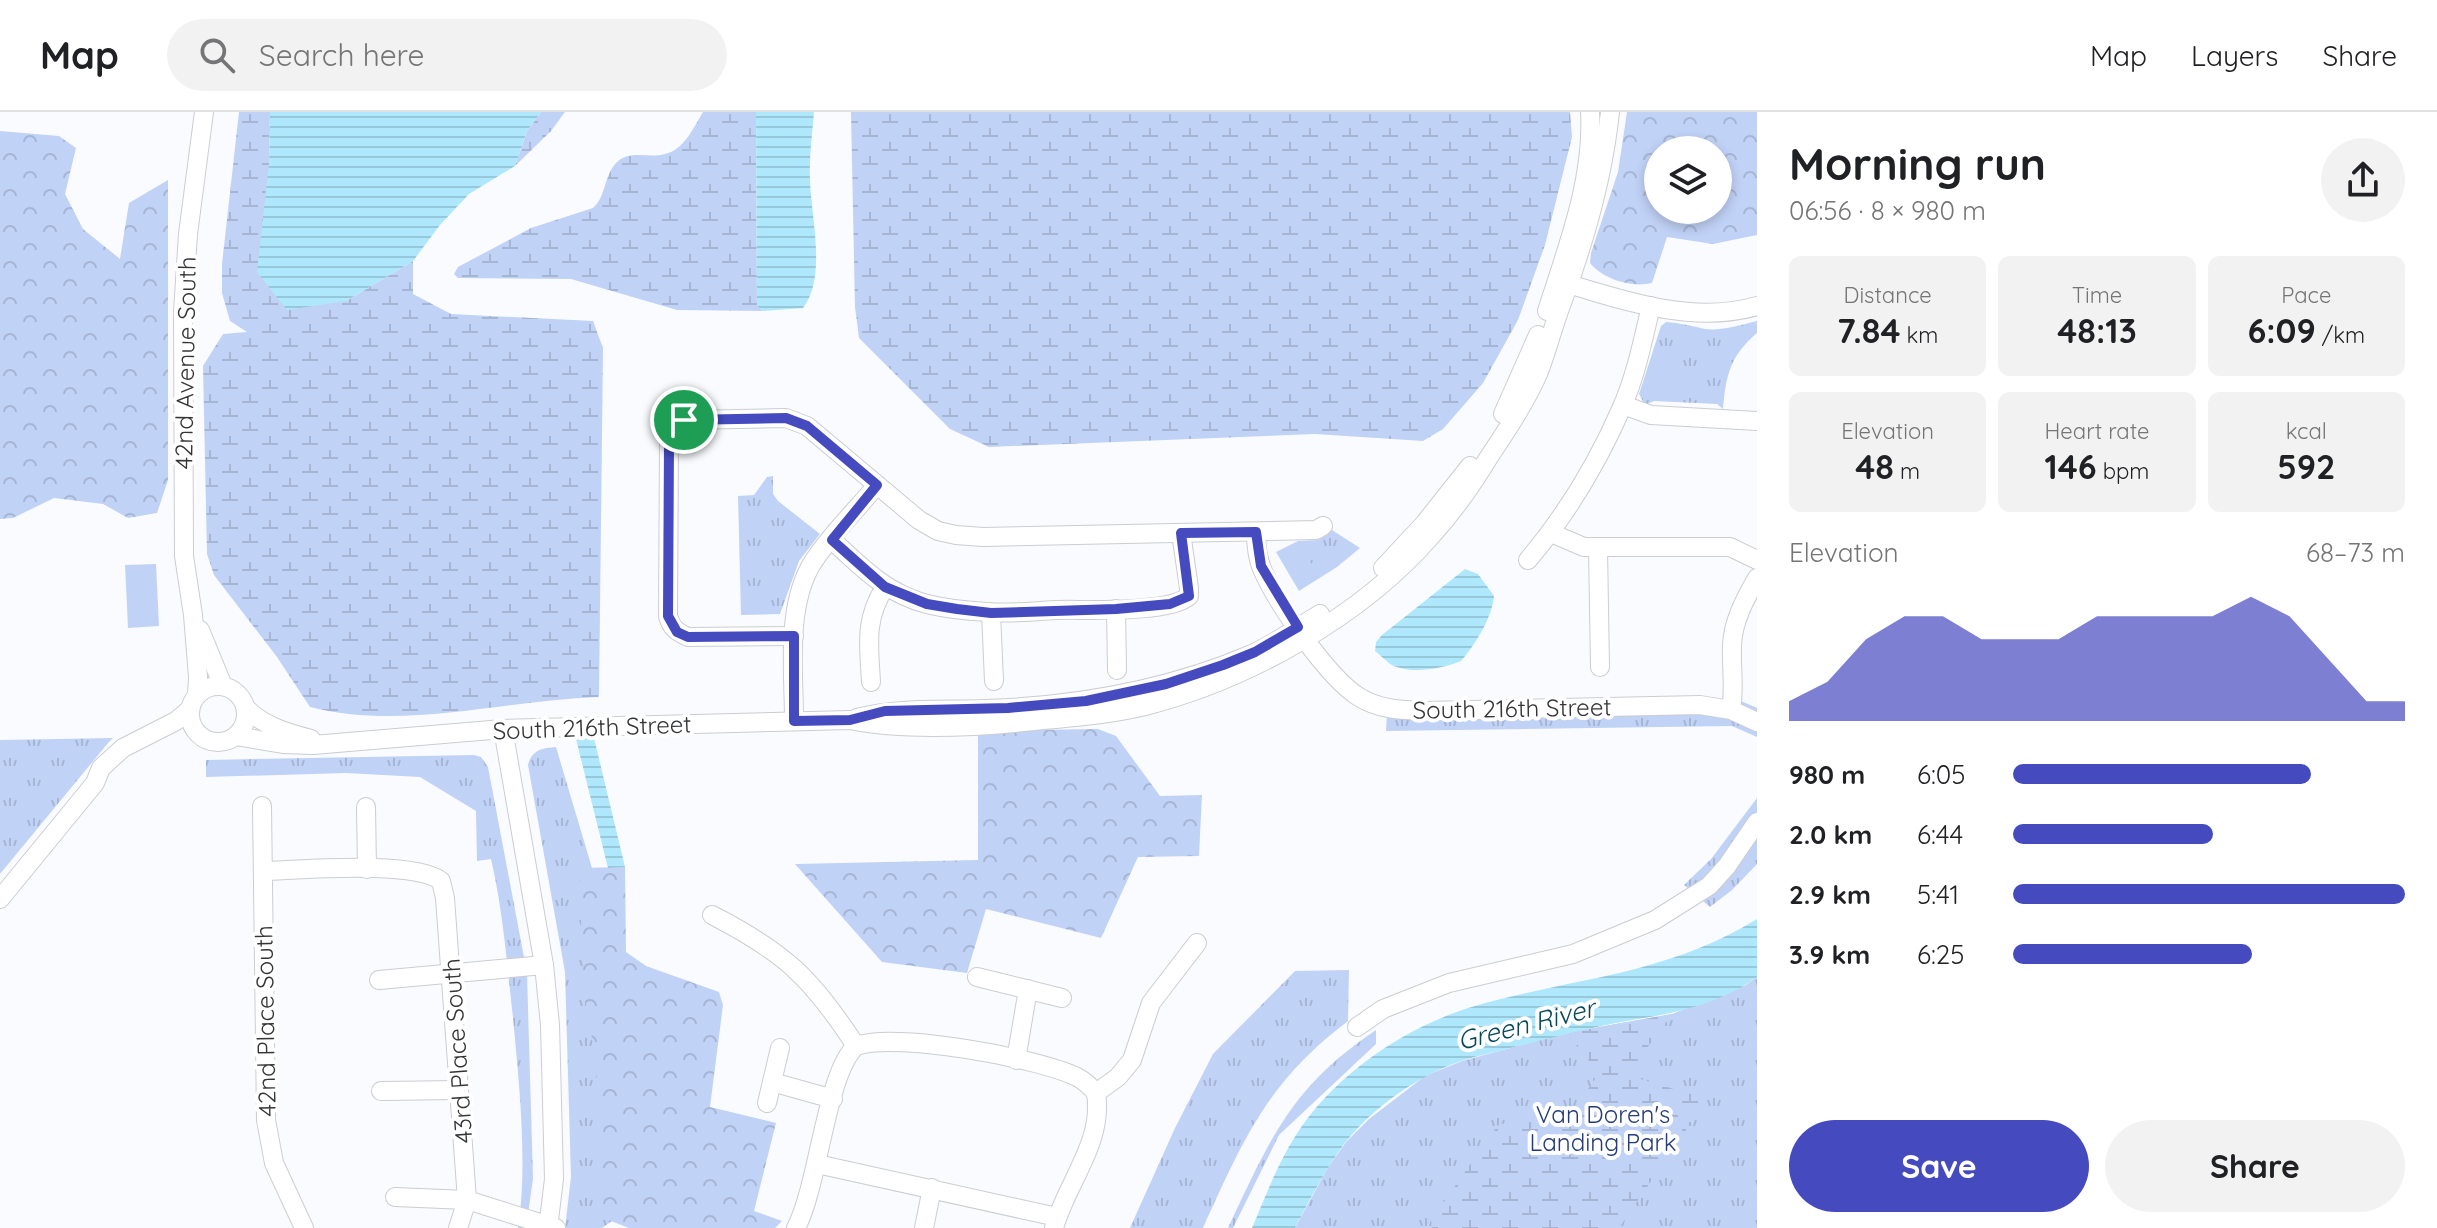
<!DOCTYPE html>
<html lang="en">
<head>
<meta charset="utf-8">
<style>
	body { margin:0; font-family:Quicksand,sans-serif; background:#f2f2f2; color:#202124; height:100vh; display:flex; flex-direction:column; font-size:30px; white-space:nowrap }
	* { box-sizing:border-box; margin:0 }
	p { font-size:26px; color:#757577 }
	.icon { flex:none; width:44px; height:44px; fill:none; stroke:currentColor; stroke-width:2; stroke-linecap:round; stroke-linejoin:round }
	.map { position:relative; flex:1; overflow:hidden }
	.details { display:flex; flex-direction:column; background:#fff; width:680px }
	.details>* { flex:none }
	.controls { position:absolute; left:1644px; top:24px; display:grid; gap:16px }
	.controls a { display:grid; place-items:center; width:88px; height:88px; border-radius:50%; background:#fff; box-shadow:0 4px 12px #0003; font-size:40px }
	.pin { position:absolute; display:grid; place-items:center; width:68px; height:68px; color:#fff; margin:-34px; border:4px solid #fff; border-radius:50%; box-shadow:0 2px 8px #0007 }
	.round { display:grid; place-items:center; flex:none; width:84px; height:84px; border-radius:42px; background:#f2f2f2 }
	.head { display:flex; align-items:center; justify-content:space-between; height:136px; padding:0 32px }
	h1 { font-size:44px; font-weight:800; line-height:60px }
	.figures { display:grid; grid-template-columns:repeat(3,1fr); gap:12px; height:136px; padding:8px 32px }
	.figures div { display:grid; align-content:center; border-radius:12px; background:#f2f2f2; text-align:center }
	.figures b { font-size:34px; font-weight:800 }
	.figures small { font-size:22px; font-weight:400 }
	.figures p { font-size:22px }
	.chart { height:224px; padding:16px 32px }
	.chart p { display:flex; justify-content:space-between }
	.chart svg { width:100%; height:144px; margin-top:8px; fill:#454abf; opacity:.7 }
	.button { display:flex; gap:16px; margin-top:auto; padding:16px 32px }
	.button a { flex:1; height:92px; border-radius:48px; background:#454abf; color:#fff; font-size:32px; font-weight:800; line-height:92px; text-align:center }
	.button a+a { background:#f2f2f2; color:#202124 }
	ul { padding:0 32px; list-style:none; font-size:26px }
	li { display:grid; grid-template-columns:128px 96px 1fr; align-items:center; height:60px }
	li i { height:20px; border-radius:10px; background:#454abf }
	header { display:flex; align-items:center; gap:48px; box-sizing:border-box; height:112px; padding:0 40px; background:#fff; border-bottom:2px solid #e0e0e0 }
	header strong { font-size:38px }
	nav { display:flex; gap:44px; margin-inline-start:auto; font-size:28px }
	.search { width:560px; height:72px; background:#f2f2f2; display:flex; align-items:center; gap:20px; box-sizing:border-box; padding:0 28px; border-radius:44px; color:#757577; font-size:30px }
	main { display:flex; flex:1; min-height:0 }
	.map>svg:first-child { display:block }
</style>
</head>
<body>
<header>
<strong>Map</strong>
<div class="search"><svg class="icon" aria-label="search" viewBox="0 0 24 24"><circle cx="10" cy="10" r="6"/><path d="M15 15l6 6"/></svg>Search here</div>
<nav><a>Map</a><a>Layers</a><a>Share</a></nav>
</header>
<main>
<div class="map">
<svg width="1757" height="1116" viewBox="0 0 1757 1116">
	<defs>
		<pattern id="grass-tufts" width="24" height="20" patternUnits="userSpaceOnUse" patternTransform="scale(2)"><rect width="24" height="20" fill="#c1d2f7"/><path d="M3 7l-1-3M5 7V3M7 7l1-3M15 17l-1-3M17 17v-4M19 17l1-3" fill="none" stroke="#a6b5d4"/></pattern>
		<pattern id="forest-crowns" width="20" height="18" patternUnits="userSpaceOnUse" patternTransform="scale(2)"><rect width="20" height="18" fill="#c1d2f7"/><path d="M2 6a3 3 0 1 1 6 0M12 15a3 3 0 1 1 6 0" fill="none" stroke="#a6b5d4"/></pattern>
		<pattern id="wetland-marsh" width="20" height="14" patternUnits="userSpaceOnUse" patternTransform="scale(2)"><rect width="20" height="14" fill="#c1d2f7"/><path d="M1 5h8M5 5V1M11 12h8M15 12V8" fill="none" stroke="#a6b5d4"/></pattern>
		<pattern id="water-rules" width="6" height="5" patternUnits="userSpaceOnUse" patternTransform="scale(2)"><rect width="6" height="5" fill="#afe8fc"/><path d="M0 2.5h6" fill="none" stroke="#97c8d9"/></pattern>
	</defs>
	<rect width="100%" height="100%" fill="#f9fbff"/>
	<g fill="url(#grass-tufts)">
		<path d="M1757,209v12c-27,23 -31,42 -34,76l-6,-5 -63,-3 -9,4 -6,-11 22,-68 5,-4c13,1 26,4 39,7 16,2 36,-4 52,-8z"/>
		<path d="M773,364v18l5,7 42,33 -21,27 -19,53 -39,1 -3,-119 16,-1 13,-18z"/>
		<path d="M1332,418l28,18 -23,19 -38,24 -23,-39 22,-11 20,-1z"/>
		<path d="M1732,585l25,11v29l-25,-11 -346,5 1,-17 345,-6z"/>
		<path d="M113,626l-5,5 -108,131v-134z"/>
		<path d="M556,635l36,121 27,348 -17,12h-37l6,-51 -6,-205 -37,-207c4,-15 14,-17 28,-18z"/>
		<path d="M474,643l7,2 7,10 39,206 6,206 -7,49h-8c10,-63 1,-146 -5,-210 -6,-54 -10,-107 -22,-159l-14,2 -1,-50 -56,-34 -74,-4 -140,4v-17z"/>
		<path d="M1757,686v66l-25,26 -22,17 -26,-22 27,-26z"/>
		<path d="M1349,858l-1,51c-80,60 -105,119 -145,207h-73l45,-100 38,-74 82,-83z"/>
		<path d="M1757,865v251h-462l32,-59 19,-27 23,-23 56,-43 37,-15 104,-28 106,-19 74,-29z"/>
		<path d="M1376,918v14l-97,91 -46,93h-5c42,-89 63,-141 148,-198z"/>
	</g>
	<g fill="url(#forest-crowns)" fill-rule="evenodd">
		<path d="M1627,0h130v123l-44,9 -46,-7 -15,46c-21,5 -49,-4 -62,-20l1,-10 27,-81zM1658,38h60v60h-60z"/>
		<path d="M0,19l59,5 17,12 -11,46 18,35 37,30 9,-56 39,-23v300l-11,33 -29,5 -25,-14 -49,-6 -41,20 -13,1z"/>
		<path d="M1098,617l18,7 44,60 42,-1 -3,61 -61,1 -37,81 -115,-29 -19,64 -85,-11 -87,-98 183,-4v-129z"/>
		<path d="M625,755l1,85 20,14 73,26 4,13 -13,102 66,16 -22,88 28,10 -7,7h-146l-31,-12 3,-95 -11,-100 -6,-24 -5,-129z"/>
	</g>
	<g fill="url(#wetland-marsh)">
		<path d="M239,0h31l-1,52 77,137 67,-40v33l38,20 142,7 10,27 -4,349c-95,3 -195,34 -289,10l-33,-50 -63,-82 -7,-21 -4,-188 20,-32 24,-2 -17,-11 -8,-28v-29z"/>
		<path d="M541,0h24l-14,19 -36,35 12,-35z"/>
		<path d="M703,0h53l1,194 6,5 -86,-1 -106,-31 -113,-1 -4,-4 4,-7 73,-39 62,-20c13,-11 11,-32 23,-45 14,-14 33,-4 49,-9 19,-4 29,-27 38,-42z"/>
		<path d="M851,0h719l2,25 -27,108 -27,75 -35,63 -40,46 -20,12 -108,-7 -326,13 -39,-18 -91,-91 -4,-31z"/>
		<path d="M1672,902l-45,61 80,24 -88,129h-187l-1,-8 67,-95 79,-20 22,-32 -33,-40z"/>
	</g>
	<g fill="#c1d2f7">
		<path d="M1655,256l26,2 -1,23 -27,-2z"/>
		<path d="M1305,441l13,21 -17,11 -14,-21z"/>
		<path d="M156,452l3,62 -31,2 -3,-63z"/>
	</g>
	<g fill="url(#water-rules)">
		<path d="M270,0h271l-14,19 -12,35 -46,28 -29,31 -27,36 -67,40 -59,9 -30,-38 12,-108z"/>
		<path d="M756,0h58c-2,23 -5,46 -4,68 1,37 17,97 -7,128l-40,3 -6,-5z"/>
		<path d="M1465,457l13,5 16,22c-2,22 -19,49 -33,65 -19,8 -52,14 -71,3 -5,-4 -10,-9 -15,-13l1,-9 6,-7z"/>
		<path d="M594,626l31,129 -17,1 -32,-129z"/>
		<path d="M1757,807v58c-40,29 -88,37 -136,45 -36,7 -71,16 -107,25 -17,5 -35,8 -53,14 -43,15 -88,46 -117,83 -19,26 -34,55 -49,84h-43c13,-31 26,-65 44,-93 39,-61 110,-109 179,-129 100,-29 189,-30 282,-87z"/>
	</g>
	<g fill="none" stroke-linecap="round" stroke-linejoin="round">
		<g stroke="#cbcdd1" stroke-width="20">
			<g id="minor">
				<path d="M1559,169c63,19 133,44 198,25"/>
				<path d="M1547,199c20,-63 47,-132 43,-199"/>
				<path d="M1623,293l28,10 106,6"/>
				<path d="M1503,302l35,-79"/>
				<path d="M1256,420c0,13 1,25 6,37 15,34 65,108 97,128 21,13 43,13 66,14l275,-6 31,5 26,12"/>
				<path d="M1551,421l33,14h146l27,13"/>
				<path d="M832,428c29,27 55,54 95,64 20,5 41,7 61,8 23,2 46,-1 68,-2 29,-1 113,4 133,-14v-8l-8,-55"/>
				<path d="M1598,436l2,119"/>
				<path d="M1528,448c39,-46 70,-98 94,-153 14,-32 21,-67 29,-101"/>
				<path d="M1383,456l41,-44 46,-58"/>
				<path d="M1116,497l1,61"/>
				<path d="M991,501l3,68"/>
				<path d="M200,518l23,56"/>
				<path d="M794,524l-106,1c-11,-5 -17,-9 -20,-21l1,-173 3,-11 12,-12 102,-2 21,8 112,94 19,11 18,4 27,2 333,-7 7,-4"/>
				<path d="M871,570c-2,-37 -7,-62 14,-95"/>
				<circle cx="218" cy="602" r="28"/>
				<path d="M197,583l1,-18 -5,-62 -9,-59 -1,-244 5,-78 16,-122"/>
				<path d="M246,596c17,18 42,25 65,31"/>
				<path d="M1731,598c4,-22 0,-43 1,-65 1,-24 13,-46 25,-67"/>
				<path d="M857,606c50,-13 101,-6 152,-10 83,-5 166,-21 243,-54 24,-11 46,-27 68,-40"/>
				<path d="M794,609c0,-49 -8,-110 16,-154 14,-25 48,-59 67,-82"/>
				<path d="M503,617l41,236 6,60 4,154 -6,49"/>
				<path d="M236,624l47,8 30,1 190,-16 347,-9c60,12 132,7 193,0 34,-3 69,-6 102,-14 103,-26 217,-90 287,-171 22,-24 40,-50 57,-78 18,-27 36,-54 49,-83 8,-20 14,-43 21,-63 24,-64 44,-131 51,-199"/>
				<path d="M262,694l4,314 8,43 30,65"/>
				<path d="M366,695l1,62"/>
				<path d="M263,759c37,-1 152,-11 178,10l4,17 22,302 -9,28"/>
				<path d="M0,787l95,-116 6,-15 22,-20 53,-27 14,-12"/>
				<path d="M712,803c72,37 99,62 144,131 40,-14 182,12 221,31 8,4 14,10 19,16"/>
				<path d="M977,865l85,21"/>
				<path d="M379,868l165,-15"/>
				<path d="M1357,915l26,-18 66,-26 124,-29 82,-34 54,-34 18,-20 30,-44"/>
				<path d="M1016,948l12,-71"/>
				<path d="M772,970l61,17"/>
				<path d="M381,979l78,-1"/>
				<path d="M767,991l13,-55"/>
				<path d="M817,1052l240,53"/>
				<path d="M395,1085l72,3 89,28"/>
				<path d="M796,1116c23,-44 30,-155 60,-182"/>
				<path d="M924,1116l8,-40"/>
				<path d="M1054,1116c13,-46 50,-86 42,-135l22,-16 14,-17 19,-57 46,-60"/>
			</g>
		</g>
		<use href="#minor" stroke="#fff" stroke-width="18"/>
	</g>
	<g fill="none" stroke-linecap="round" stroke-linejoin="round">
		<g stroke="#fff" stroke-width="16">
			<path id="route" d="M786,306l21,8 70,59 -45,55 53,47 42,17 30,5 34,4 125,-4 54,-5 19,-8 -8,-63 75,-1 5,34 37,61 -43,25 -32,13 -57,19 -80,17 -78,7 -123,3 -35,9 -56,1v-85l-106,1 -11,-5 -9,-16 1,-173 3,-11 12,-12z"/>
		</g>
		<use href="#route" stroke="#454abf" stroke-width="10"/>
	</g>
	<g text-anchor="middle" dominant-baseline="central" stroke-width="8" stroke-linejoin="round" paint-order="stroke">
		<g font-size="24" fill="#343537" stroke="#fff">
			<text transform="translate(185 251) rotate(-89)">42nd Avenue South</text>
			<text transform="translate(1512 596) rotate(-1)">South 216th Street</text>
			<text transform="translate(592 615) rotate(-2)">South 216th Street</text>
			<text transform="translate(265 909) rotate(-91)">42nd Place South</text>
			<text transform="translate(457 939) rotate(-94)">43rd Place South</text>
		</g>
		<g font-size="24" fill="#243c7a" stroke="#fff">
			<text x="1603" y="1002">Van Doren's<tspan x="1603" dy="28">Landing Park</tspan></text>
		</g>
		<g font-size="26" font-style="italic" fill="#054858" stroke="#fff">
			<text transform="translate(1526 912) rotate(-14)">Green River</text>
		</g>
	</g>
</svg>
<div class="controls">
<a><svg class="icon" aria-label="layers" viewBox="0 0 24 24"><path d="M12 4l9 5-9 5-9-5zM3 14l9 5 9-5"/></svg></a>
</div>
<div class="pin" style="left:684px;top:308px;background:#1e9e55"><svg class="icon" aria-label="arrive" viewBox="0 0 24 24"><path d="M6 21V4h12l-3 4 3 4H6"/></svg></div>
</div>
<section class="details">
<div class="head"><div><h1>Morning run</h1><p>06:56 · 8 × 980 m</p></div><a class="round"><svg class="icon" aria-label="share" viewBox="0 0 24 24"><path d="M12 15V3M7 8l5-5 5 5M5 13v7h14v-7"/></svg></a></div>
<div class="figures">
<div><p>Distance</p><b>7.84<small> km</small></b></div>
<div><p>Time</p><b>48:13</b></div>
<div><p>Pace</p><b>6:09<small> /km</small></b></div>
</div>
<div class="figures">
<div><p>Elevation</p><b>48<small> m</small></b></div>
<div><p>Heart rate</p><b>146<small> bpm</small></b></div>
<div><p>kcal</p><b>592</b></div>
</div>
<div class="chart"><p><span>Elevation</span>68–73 m</p>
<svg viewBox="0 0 160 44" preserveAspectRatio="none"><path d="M0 44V38L10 32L20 19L30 12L40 12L50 19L60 19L70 19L80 12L90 12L100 12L110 12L120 6L130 12L140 25L150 38L160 38V44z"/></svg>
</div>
<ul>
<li><b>980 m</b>6:05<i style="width:76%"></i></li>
<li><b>2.0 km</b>6:44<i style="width:51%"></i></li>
<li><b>2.9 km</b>5:41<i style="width:100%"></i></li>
<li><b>3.9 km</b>6:25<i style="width:61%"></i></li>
</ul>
<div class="button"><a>Save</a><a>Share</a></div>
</section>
</main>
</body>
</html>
